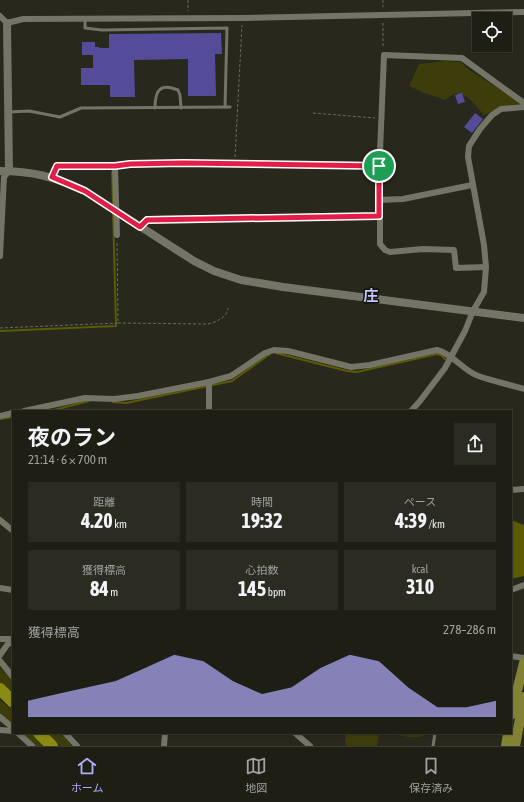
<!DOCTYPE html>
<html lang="ja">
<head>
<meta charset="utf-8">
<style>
	body { margin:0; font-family:"Asap Condensed","Noto Sans JP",sans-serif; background:#2b2b22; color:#f1f3f6; height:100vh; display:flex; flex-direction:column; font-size:15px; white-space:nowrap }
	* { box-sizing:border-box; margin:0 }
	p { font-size:13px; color:#a1a2a0 }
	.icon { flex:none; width:22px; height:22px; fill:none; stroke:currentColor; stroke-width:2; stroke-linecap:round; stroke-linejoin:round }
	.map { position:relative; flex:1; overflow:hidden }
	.details { position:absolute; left:12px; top:410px; width:500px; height:324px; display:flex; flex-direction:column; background:#1e1e15; border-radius:0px; box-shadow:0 1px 3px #0004,0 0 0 1px #3c3c34 }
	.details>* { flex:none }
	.buttons { position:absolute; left:472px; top:12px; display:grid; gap:8px }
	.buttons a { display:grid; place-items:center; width:40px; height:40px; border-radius:0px; background:#1e1e15; box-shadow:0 1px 3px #0004,0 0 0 1px #3c3c34; font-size:20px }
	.pin { position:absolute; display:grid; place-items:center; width:34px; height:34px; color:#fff; margin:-17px; border:2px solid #fff; border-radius:50%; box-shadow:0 1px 4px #0007 }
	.round { display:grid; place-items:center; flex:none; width:42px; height:42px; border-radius:0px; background:#2b2b22 }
	.head { display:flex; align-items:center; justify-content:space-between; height:68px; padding:0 16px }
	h1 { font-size:22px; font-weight:700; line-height:30px }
	.figures { display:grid; grid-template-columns:repeat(3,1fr); gap:6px; height:68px; padding:4px 16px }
	.figures div { display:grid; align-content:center; border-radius:0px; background:#2b2b22; text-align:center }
	.figures b { font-size:20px; font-weight:700 }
	.figures small { font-size:11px; font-weight:400 }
	.figures p { font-size:11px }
	.chart { height:112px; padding:8px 16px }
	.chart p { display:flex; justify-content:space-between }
	.chart svg { width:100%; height:72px; margin-top:4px; fill:#b0adfa; opacity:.7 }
	.tab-bar { display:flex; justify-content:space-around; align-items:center; height:56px; border-top:1px solid #3c3c34; background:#1e1e15; font-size:11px; color:#a1a2a0 }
	.tab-bar a { display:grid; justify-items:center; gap:2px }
	.tab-bar .on { color:#b0adfa }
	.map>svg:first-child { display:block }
</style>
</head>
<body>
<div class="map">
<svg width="524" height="746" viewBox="0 0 524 746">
	<rect width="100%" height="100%" fill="#28281c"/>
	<g fill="#3d3d0c">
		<path d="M446,61l15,1 8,8 50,31v3l-16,2 -19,9c-7,-8 -17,-24 -30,-21 -3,1 -6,4 -9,6l-23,-8 -13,-6 10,-22z"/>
		<path d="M0,667l13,15v16l-13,-15z"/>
		<path d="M0,700l13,11v14l-13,-11z"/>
		<path d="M22,733h13l13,13h-13z"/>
		<path d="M48,733h13l11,13h-11z"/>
		<path d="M346,733h41l-8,1 -2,12h-30l-2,-4z"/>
		<path d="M391,733h39c-11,7 -26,4 -39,0z"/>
	</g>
	<path fill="#5a5b04" d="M511,520l13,5v51l-13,3z"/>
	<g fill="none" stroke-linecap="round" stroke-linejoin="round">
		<g stroke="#5a5b04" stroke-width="2">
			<path d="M112,172l1,35"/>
			<path d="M0,331l116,-5 -3,-115"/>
			<path d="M276,353l71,18 10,1 80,-18 4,1 4,4"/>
			<path d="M113,402l13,1 106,-22 38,-27"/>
			<path d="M50,411l39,-10"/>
			<path d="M0,419l13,-2"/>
		</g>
	</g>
	<g fill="#544c99">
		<path d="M221,33l1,21h-7l1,42h-28v-37l-54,1 1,37h-25v-12h-29v-17h12v-13h-11v-13h13v5h4v1h10v-14z"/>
		<path d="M462,93l3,9 -7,2 -3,-9z"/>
		<path d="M475,113l8,6 -11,14 -8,-6z"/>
	</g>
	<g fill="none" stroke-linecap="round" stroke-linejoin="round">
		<g stroke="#6a6a60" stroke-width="1" stroke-dasharray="3 2" stroke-linecap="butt">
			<path d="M188,0v11"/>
			<path d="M383,0v7"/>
			<path d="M383,23v24"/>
			<path d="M313,113l62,5"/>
			<path d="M235,157l7,-132"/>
			<path d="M118,323l90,1c8,-2 19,-6 20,-16"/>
			<path d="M0,328l118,-5 -1,-82"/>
		</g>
		<g stroke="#747566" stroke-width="3">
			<path d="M85,19v9l17,2 125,-2 -2,79"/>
			<path d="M155,108c0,-16 4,-26 23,-18l2,5 1,13"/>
			<path d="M9,112l20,-1 31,6 21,-9 149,-1"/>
			<path d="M433,746l2,-13"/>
		</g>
		<g stroke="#747566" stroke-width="6">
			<path d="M0,16l7,7 16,-4 219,-1 282,-6"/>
			<path d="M115,166l2,69"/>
			<path d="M52,177l5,-11h58l15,-2 53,-1 196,2"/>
			<path d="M378,200l25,-1 69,-14"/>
			<path d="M140,227l7,-8 232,-3"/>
			<path d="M0,256l4,-79 5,-6"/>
			<path d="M486,267l-30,1 -2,-18 -31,-1 -33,3 -5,-2 -5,-6v-24l-1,-4 -1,-16 6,-145 78,3 62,45"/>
			<path d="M209,382v29"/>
			<path d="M24,411l61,-13 29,1 24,-3 71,-14 22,-6 34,-23 9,-3 14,1 63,16 19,-2 67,-15c14,3 25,19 39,25 15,6 32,9 48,14"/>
			<path d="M411,411l9,-10 25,-33 20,-37 8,-20 11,-19 2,-25 -2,-22 -16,-88 1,-11 11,-17 12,-14 9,-6 23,-2"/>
			<path d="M0,416l13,-3"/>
			<path d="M511,490l13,-1"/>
			<path d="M0,520l12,10 1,-1"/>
			<path d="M0,588l13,2"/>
			<path d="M511,590l13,-5"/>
			<path d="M0,639h13"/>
			<path d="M0,655l7,-10 6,-4"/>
			<path d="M511,656l13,2"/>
			<path d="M0,661l13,16"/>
			<path d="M0,717l13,11"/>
			<path d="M0,730l13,1"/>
			<path d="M18,733l14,13"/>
			<path d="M65,733l12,13"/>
			<path d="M295,733l15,13"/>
			<path d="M164,746l1,-13"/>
		</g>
		<g stroke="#747566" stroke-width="8">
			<path d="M7,23l2,148"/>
			<path d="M0,171c32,0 56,6 85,20l109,70 20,10 27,9 42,7 241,31"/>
		</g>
		<g stroke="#818234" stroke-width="10">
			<path d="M511,715l13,-52"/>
			<path d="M506,746l2,-13"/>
			<path d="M515,746l9,-49"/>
		</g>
		<g stroke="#8a8b12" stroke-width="12">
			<path d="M0,689l13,13"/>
			<path d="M39,733l13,13"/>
		</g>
	</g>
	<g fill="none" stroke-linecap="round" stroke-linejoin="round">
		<g stroke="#fff" stroke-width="8">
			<path id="route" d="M183,163l196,3v50l-232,4 -7,7 -55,-36 -33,-14 5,-11h58l15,-2z"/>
		</g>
		<use href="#route" stroke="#e11d48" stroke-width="5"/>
	</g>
	<g text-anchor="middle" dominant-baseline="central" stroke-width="3" stroke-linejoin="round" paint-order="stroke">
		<g font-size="15" font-weight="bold" fill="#c5c4fe" stroke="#10110b">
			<text x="371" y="295">庄</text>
		</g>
	</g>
</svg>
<div class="buttons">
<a><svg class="icon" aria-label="locate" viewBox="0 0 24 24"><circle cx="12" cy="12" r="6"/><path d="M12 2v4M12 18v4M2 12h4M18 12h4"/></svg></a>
</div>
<div class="pin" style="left:379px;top:166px;background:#1e9e55"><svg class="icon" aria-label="arrive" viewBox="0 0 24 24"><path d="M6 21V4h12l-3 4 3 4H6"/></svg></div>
<section class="details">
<div class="head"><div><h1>夜のラン</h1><p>21:14 · 6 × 700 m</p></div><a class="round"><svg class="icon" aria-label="share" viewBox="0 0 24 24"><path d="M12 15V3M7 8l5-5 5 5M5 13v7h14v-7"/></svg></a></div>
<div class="figures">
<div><p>距離</p><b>4.20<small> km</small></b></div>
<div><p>時間</p><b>19:32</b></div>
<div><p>ペース</p><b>4:39<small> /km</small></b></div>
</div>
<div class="figures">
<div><p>獲得標高</p><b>84<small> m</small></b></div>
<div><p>心拍数</p><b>145<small> bpm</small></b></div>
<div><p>kcal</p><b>310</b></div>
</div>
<div class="chart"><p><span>獲得標高</span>278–286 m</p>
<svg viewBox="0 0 160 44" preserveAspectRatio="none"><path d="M0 44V34L10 30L20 26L30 22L40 14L50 6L60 10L70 22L80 30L90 26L100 14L110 6L120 10L130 26L140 38L150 38L160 34V44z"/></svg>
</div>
</section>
</div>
<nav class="tab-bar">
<a class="on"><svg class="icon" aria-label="home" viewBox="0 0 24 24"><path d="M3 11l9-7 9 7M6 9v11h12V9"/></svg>ホーム</a>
<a><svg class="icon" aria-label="map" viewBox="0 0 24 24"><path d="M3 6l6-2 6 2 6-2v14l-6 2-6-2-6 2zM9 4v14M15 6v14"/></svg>地図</a>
<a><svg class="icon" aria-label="saved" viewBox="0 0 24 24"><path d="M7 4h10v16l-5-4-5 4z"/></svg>保存済み</a>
</nav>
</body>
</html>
